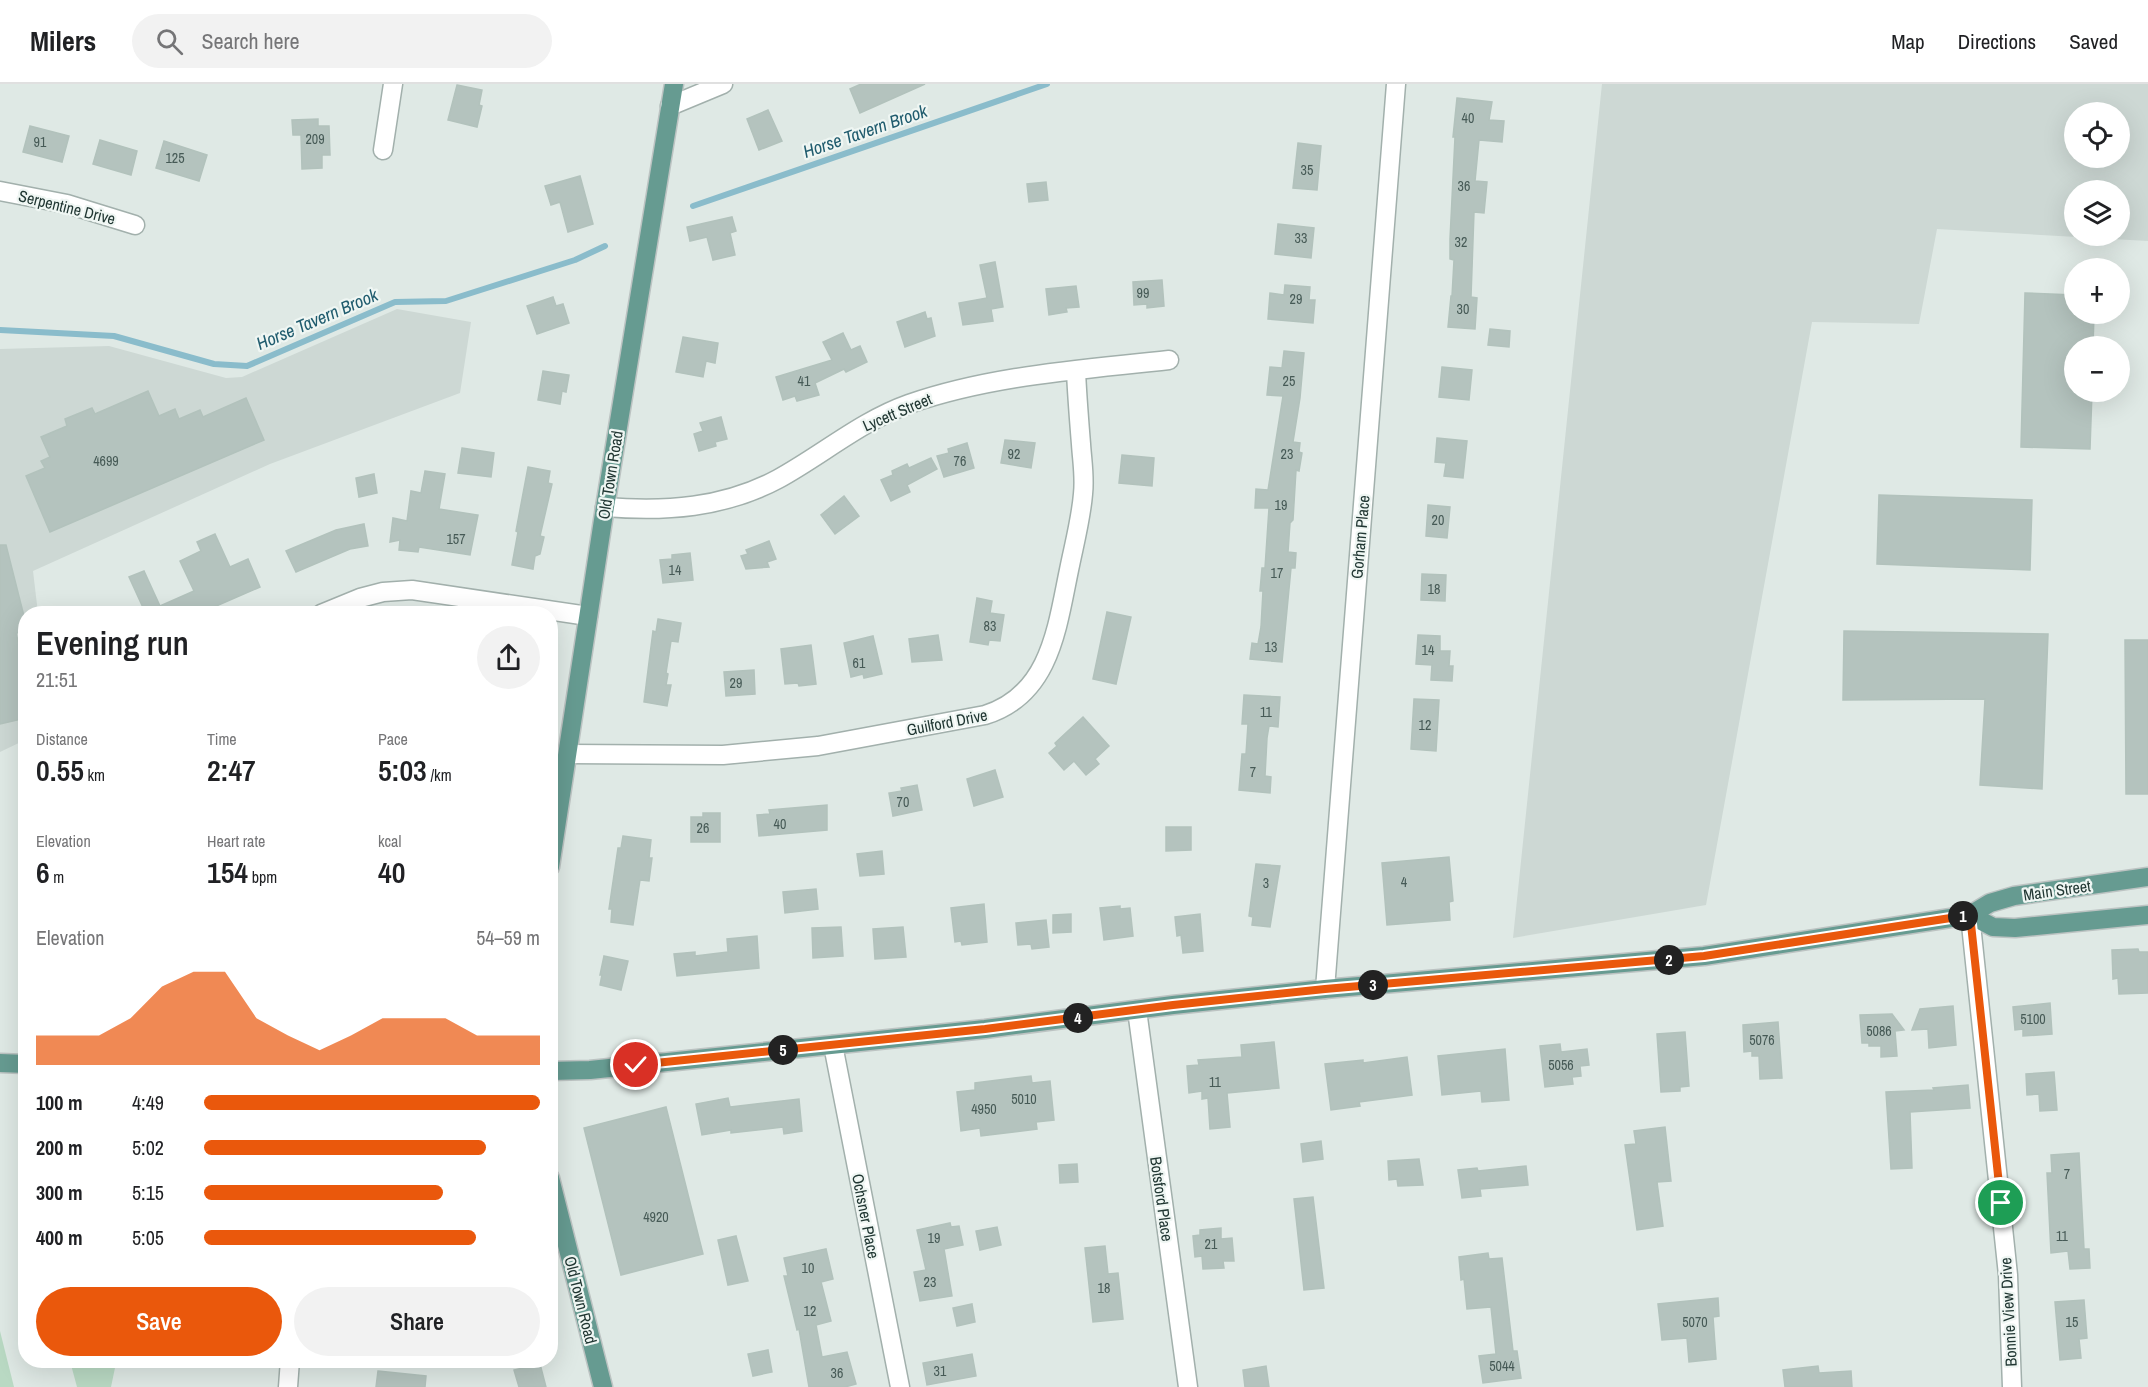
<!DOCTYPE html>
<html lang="en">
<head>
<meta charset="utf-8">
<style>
	body { margin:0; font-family:"Archivo Narrow",sans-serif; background:#f2f2f2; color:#202124; height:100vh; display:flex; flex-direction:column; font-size:22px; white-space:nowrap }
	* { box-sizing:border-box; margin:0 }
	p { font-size:20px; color:#757577 }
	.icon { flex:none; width:33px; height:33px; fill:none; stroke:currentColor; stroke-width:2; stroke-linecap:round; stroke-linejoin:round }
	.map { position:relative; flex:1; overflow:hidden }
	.details { position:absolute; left:18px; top:522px; width:540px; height:762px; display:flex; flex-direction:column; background:#fff; border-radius:24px; box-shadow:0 6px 24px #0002 }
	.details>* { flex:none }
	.fabs { position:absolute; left:2064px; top:18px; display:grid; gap:12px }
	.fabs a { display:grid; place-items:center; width:66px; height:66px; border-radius:50%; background:#fff; box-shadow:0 6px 24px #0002; font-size:30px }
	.pin { position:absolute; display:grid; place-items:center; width:51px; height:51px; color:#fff; margin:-26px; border:3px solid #fff; border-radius:50%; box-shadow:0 2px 6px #0007 }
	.km { position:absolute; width:30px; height:30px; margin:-15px; border-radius:50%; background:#222; color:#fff; font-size:16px; line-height:30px; text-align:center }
	.round { display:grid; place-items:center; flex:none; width:63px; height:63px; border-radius:32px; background:#f2f2f2 }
	.head { display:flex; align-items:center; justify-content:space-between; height:102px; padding:0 18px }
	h1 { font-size:33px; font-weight:600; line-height:45px }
	.metrics { display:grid; grid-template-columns:repeat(3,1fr); gap:9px; height:102px; padding:6px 18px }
	.metrics div { display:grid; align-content:center }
	.metrics b { font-size:30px; font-weight:600 }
	.metrics small { font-size:16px; font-weight:400 }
	.metrics p { font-size:16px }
	.chart { height:168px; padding:12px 18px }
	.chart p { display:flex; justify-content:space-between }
	.chart svg { width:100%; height:108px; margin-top:6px; fill:#ea580c; opacity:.7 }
	.button { display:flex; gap:12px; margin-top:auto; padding:12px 18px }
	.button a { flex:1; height:69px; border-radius:36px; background:#ea580c; color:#fff; font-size:24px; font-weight:600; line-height:69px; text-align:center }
	.button a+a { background:#f2f2f2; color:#202124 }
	ul { padding:0 18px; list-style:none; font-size:20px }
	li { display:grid; grid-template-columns:96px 72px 1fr; align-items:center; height:45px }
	li i { height:15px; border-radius:8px; background:#ea580c }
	header { display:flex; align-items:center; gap:36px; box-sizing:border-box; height:84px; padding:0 30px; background:#fff; border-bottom:2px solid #e0e0e0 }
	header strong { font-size:28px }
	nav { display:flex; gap:33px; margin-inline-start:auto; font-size:21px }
	.search { width:420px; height:54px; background:#f2f2f2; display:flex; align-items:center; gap:15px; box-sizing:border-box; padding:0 21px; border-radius:33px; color:#757577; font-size:22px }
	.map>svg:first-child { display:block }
</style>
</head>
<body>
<header>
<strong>Milers</strong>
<div class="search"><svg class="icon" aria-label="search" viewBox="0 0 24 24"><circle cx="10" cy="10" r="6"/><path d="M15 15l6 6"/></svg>Search here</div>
<nav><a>Map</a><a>Directions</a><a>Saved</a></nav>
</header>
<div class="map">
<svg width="2148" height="1303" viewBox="0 0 2148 1303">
	<rect width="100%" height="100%" fill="#dfe9e5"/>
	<g fill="#cdd8d4" fill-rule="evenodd">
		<path d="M1602,0h546v157l-211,-12 -18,95 -107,-2 -106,583 -193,33zM2074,28h46v46h-46zM2074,106h46v46h-46z"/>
		<path d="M397,225l74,13 -11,71 -190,71 -237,107 5,42 -12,1 -1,126 -25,12v-403l109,-3 117,32 16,-1z"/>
	</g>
	<g fill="#b9d9c3">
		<path d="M0,1247l14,56h-14z"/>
		<path d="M70,1277v-1l51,1 -5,2 -5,24h-34z"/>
	</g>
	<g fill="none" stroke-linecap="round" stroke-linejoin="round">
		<g stroke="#8abccb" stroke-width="6">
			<path d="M693,122l354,-122"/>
			<path d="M0,246l114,6 100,28 33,2 148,-64 51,-1 129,-41 30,-14"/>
		</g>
	</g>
	<g fill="#b4c3be" stroke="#b2c2bc" stroke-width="1.5">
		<path d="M861,0h64l-65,29 -10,-24z"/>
		<path d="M457,1l25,5 -3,15 3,1 -5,21 -29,-7z"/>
		<path d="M1457,14l35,4 -3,18 15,1 -2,21 -23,-2 -4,41 12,1 -3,31 -10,-1 -3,85 6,1 -2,31 -27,-2 3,-31h1l2,-36 -4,-1v-20l5,-102h-2z"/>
		<path d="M768,26l14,31 -23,9 -12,-31z"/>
		<path d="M318,35v7h11l1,29h-8v13l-20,1 -1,-34h-8l-1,-15z"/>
		<path d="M30,42l39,10 -7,26 -39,-10z"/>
		<path d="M100,56l37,11 -6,24 -38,-11z"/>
		<path d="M164,57l43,14 -8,26 -43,-13z"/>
		<path d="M1298,59l23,3 -4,44 -24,-2z"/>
		<path d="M580,92l13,48 -25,8 -8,-30 -9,3 -6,-19z"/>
		<path d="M1046,98l2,18 -19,2 -2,-18z"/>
		<path d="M732,133l4,14 -6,2 5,22 -22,5 -6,-23 -17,4 -3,-14z"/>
		<path d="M1278,140l36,4 -3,30 -36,-4z"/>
		<path d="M995,178l8,45 -12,2 2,12 -30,4 -4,-22 28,-5 -7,-33z"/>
		<path d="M1162,196l2,26 -17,2v-4l-13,1 -1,-23z"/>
		<path d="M1285,201l25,2 -1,13h6l-2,23 -45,-4 2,-26 14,2z"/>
		<path d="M1076,202l3,21 -13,1 1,4 -18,3 -3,-26z"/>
		<path d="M2025,209l49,2v19h20l-1,32h-19v46h18l-2,57 -69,-2z"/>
		<path d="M553,213l3,9 7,-2 6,19 -32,11 -10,-28z"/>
		<path d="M925,228l2,7 4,-1 4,18 -30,11 -8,-25z"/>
		<path d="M1490,245l20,2 -1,16 -21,-2z"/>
		<path d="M843,249l8,17 9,-4 7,16 -21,10 -2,-3 -29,14 4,12 -22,6 -2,-5 -12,4 -7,-23 56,-17 -9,-18z"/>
		<path d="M683,253l35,6 -3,20 -9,-2 -3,16 -27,-5z"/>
		<path d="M1284,267l20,2 -4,45 -7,44 7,1 -1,9 3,1 -3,18 -3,-1 -3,50 -3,3 -2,29 8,1 -1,15h-4l-9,94 -32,-3 2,-16 6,1 3,-17 2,-36h-3l2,-23h3l4,-60h-14l1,-19 12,1 15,-94 -16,-1 3,-28 12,1z"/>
		<path d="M1442,283l30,3 -3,30 -30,-3z"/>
		<path d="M543,287l26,4 -3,17 -4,-1 -2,13 -22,-4z"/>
		<path d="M148,307l11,25 16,-7 4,10 21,-9 3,7 43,-19 18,42 -214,92 -24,-56 19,-8 -4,-7 9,-4 -9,-20 26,-11 -2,-7 27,-11 3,6z"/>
		<path d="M721,333l6,22 -12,3 1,4 -17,5 -5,-17 9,-3 -3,-8z"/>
		<path d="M1437,354l30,3 -4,37 -19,-2 2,-13 -11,-1z"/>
		<path d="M1005,356l30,3 -4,25 -30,-5z"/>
		<path d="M967,359l7,25 -30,9 -7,-21 12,-3 -1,-4z"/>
		<path d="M462,364l32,5 -3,24 -33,-4z"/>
		<path d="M1122,371l32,3 -2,28 -33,-3z"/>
		<path d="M931,374l6,11 -30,16 3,7 -19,9 -10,-21 12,-5 -1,-4 15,-7 2,4z"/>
		<path d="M528,383l22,4 -2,12 4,1 -12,52 4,1 -4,17 -5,2 -2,13 -21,-4 6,-33 -2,-1z"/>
		<path d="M425,387l20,3 -6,35 39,6 -8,40 -51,-8 -1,5 -19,-2 1,-10 -10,2 3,-24 14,3 4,-30 10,2z"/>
		<path d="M374,390l3,19 -18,4 -3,-19z"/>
		<path d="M1879,411l153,5 -2,70 -153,-6z"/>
		<path d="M844,412l15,20 -24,18 -14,-19z"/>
		<path d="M1428,421l22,2 -3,31 -21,-2z"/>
		<path d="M364,440l4,22 -18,3 -54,23 -10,-21 50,-21z"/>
		<path d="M215,450l15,33 18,-8 12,28 -62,27h-56l3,-2 -16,-35 15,-6 16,35 34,-15 -14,-30 21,-10 -4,-9z"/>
		<path d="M769,457l7,18 -9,3 2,5 -23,2 -5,-13 7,-2 -2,-4z"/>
		<path d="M0,461h6l20,79v7l-10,2 10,41v44l-26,6z"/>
		<path d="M690,469l3,27 -30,3 -3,-23 12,-1v-4z"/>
		<path d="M1422,490l24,1 -1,26 -24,-1z"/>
		<path d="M977,514l15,3 -2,12 14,2 -4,26 -11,-1 -1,5 -18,-3z"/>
		<path d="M1107,528l24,5 -15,67 -23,-5z"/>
		<path d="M658,535l23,4 -3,19 -7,-1 -5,32 2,1 -2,11h5l-4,21 -23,-4 9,-71 3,1z"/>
		<path d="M1844,547l204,3 -6,155 -62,-4 5,-86 -142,1z"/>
		<path d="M938,551l4,25 -30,2 -3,-23z"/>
		<path d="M1418,551l22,1v15h10l-1,15h4l-1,15 -21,-1 1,-15 -16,-1z"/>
		<path d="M873,552l9,38 -18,4 -1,-4 -12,3 -7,-34z"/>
		<path d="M2125,556h23v154h-22z"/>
		<path d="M811,561l5,39 -17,2 -1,-3 -13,1 -4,-35z"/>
		<path d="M754,586l1,24 -29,2 -2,-24z"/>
		<path d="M1244,611l36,2 -2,30 -9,-1 -2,12 -2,38 6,1 -1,16 -31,-3 3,-36h4l2,-30h-6z"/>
		<path d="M1414,615l25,1 -3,51 -25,-2z"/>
		<path d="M1083,633l26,29 -14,13 4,5 -13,11 -12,-14 -10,9 -15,-17 8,-7 -2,-3z"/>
		<path d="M995,686l8,27 -29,9 -7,-27z"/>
		<path d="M917,701l5,25 -29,6 -4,-23 13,-2 -1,-3z"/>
		<path d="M827,721v25l-68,6 -2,-21 13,-1 -1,-4z"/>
		<path d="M703,729h17v29h-29v-25h12z"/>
		<path d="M1166,743h25v23l-25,1z"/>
		<path d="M623,752l28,4 -2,18h3l-3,23 -9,-1 -7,45 -22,-3 1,-13h-3l9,-61h3z"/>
		<path d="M882,767l2,23 -24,2 -3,-22z"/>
		<path d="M1449,773l4,44 -4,1 1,18 -63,5 -5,-62z"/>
		<path d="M1256,780l24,2 -10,61 -18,-2 1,-8 -4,-1z"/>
		<path d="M816,805l2,20 -33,4 -2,-21z"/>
		<path d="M984,820l3,38 -25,3 -1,-4 -6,1 -4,-34z"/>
		<path d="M1120,822v3l10,-1 3,28 -29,4 -4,-32z"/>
		<path d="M1071,830v18l-18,1v-18z"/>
		<path d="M1200,830l3,37 -20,2 -2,-18 -4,1 -2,-19z"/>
		<path d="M1046,836l3,27 -17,2 -1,-5 -13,1 -2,-22z"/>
		<path d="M841,843l2,29 -30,2 -1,-30z"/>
		<path d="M903,843l3,30 -31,2 -2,-30z"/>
		<path d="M757,852l2,32 -82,8 -3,-22 21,-2v4l33,-4 -1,-13z"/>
		<path d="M2138,865l1,3h9v41l-29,1 -1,-16 -5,1 -1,-29z"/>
		<path d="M604,872l24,5 -7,29 -21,-5 2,-10h-2z"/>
		<path d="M2050,919l2,31 -29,2v-7l-8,1 -2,-23z"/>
		<path d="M1953,922l3,39 -27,3 -1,-19 -16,1 8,-21z"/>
		<path d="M1892,930l12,16 -9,1 2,25 -16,1v-11h-12v-3h-7l-2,-28z"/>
		<path d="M1778,938l4,56 -22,1 -1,-23h-7v-5l-8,1 -1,-27z"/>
		<path d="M1685,948l4,54 -9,1v4l-19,1 -4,-58z"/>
		<path d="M1274,958l5,46 -52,5 3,34 -20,2 -2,-31 -6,1v-8l-13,2 -2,-27 12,-1 -1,-5 44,-3 -1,-12z"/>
		<path d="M1560,960l1,8 26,-3 2,16 -9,1 1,10 -9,1 1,7 -28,3 -5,-41z"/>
		<path d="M1505,965l4,51 -27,2 -1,-11 -39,4 -4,-39z"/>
		<path d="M1407,973l5,38 -53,7 1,4 -29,4 -6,-46 38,-4v3z"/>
		<path d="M2054,988l3,38 -17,1 -1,-17 -12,1 -1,-21z"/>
		<path d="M1031,992l1,7 18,-2 4,39 -18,2 1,7 -56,7 -1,-8 -19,3 -4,-39 18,-2v-7z"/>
		<path d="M1968,1001l2,23 -60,4 2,56 -21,1 -5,-77 48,-2 -1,-2z"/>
		<path d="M728,1014l2,9 69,-8 3,32 -18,3 -1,-7 -52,6v-3l-29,5 -6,-31z"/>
		<path d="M666,1023l37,147 -82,21 -37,-147z"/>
		<path d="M1665,1043l6,54 -14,1 6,44 -26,4 -12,-85 11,-1 -2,-13z"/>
		<path d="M1321,1057l2,18 -20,3 -2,-18z"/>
		<path d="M2079,1069l5,96h5l1,19 -20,1 -2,-18 -17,2 -4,-80h5l-1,-18z"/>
		<path d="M1419,1075l4,26 -25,1 -1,-7 -8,1 -1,-19z"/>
		<path d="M1077,1080l1,18 -18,1 -1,-18z"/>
		<path d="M1526,1082l2,19 -48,4 1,7 -19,2 -4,-28 19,-2 1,3z"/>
		<path d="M1313,1113l11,91 -20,2 -10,-91z"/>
		<path d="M950,1139l1,4 8,-1 4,19 -19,4 8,47 -32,5 -6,-29 12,-2 -9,-40z"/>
		<path d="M997,1143l4,18 -21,5 -4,-19z"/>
		<path d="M1221,1144v11l11,-1 2,23h-11l1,7 -21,1 -1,-13 -7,1 -2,-21 7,-1v-5z"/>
		<path d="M736,1152l12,45 -20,4 -10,-45z"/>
		<path d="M1105,1162l3,28 10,-1 5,46 -30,3 -8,-74z"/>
		<path d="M826,1165l7,30 -12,3 10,39 -15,4 6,32 25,-5 9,32 -11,3h-36l-10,-58 -2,1 -13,-54h4l-4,-18z"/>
		<path d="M1488,1169l1,6 13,-1 11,93h4l4,27 -38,5 -4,-27 17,-2 -5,-47 -24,2 -3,-30 -3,1 -2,-23z"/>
		<path d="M1718,1214l1,18 -6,1 3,42 -27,3 -2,-24 -25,2 -4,-36z"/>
		<path d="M2084,1216l3,38 -8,1 2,19 -21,2 -5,-58z"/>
		<path d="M972,1220l3,18 -18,4 -4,-18z"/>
		<path d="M768,1266l4,22 -19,4 -5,-22z"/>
		<path d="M972,1270l4,22 -49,9 -4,-22z"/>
		<path d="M540,1280l6,23h-27l-5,-17z"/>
		<path d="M1266,1282l3,21h-24l-2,-17z"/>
		<path d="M1818,1282l1,7 32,-2 1,16h-67l-2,-17z"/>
		<path d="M378,1287l48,5 -1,11h-49z"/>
	</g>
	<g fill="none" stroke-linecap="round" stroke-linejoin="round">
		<g stroke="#a2b0ac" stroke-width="21">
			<g id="minor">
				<path d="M670,22l53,-22"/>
				<path d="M383,66l10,-66"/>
				<path d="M0,107l67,13 68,21"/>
				<path d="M605,423c60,5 119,1 173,-28 44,-24 83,-58 131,-75 84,-29 172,-34 260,-44"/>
				<path d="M321,530l39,-16 23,-6 29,-2 176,26"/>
				<path d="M568,670l155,1 95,-9 167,-31c65,-20 72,-87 84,-145 5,-25 12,-51 14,-76 2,-17 -1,-34 -2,-50 -2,-25 -4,-49 -5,-73"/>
				<path d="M1970,831l38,360 4,112"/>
				<path d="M1325,905l71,-905"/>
				<path d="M1137,926l51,377"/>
				<path d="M833,961l67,342"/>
				<path d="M288,1303l2,-27"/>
			</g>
		</g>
		<g stroke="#bcc3c2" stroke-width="21">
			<g id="major">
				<path d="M550,783l55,-360 69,-423"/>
				<path d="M1970,831l23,12 22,1 133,-13"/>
				<path d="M0,979l26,1"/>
				<path d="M550,987l40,-1 395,-41 188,-24 152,-16 379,-33 266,-41 20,-12 24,-7 134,-19"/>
				<path d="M550,1094l53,209"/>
			</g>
		</g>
		<use href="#minor" stroke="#fff" stroke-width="18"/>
		<use href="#major" stroke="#669b91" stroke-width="18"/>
	</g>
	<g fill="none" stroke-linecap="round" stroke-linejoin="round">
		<g stroke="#fff" stroke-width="12">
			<path id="route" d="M636,981l349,-36 188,-24 152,-16 379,-33 266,-41 31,288"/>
		</g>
		<use href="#route" stroke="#ea580c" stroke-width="8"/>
	</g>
	<g text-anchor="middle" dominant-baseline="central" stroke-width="4.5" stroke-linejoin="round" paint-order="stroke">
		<g font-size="14" fill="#465a56">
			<text x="1468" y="34">40</text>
			<text x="315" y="55">209</text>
			<text x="40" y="58">91</text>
			<text x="175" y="74">125</text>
			<text x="1307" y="86">35</text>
			<text x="1464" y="102">36</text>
			<text x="1301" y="154">33</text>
			<text x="1461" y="158">32</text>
			<text x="1143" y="209">99</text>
			<text x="1296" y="215">29</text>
			<text x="1463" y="225">30</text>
			<text x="804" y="297">41</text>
			<text x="1289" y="297">25</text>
			<text x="1014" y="370">92</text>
			<text x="1287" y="370">23</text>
			<text x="106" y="377">4699</text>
			<text x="960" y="377">76</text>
			<text x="1281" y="421">19</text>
			<text x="1438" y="436">20</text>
			<text x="456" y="455">157</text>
			<text x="675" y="486">14</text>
			<text x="1277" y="489">17</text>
			<text x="1434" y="505">18</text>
			<text x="990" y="542">83</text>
			<text x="1271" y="563">13</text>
			<text x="1428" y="566">14</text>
			<text x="859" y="579">61</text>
			<text x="736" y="599">29</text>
			<text x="1266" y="628">11</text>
			<text x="1425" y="641">12</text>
			<text x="1253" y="688">7</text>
			<text x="903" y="718">70</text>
			<text x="780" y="740">40</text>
			<text x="703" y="744">26</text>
			<text x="1404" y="798">4</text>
			<text x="1266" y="799">3</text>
			<text x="2033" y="935">5100</text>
			<text x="1879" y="947">5086</text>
			<text x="1762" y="956">5076</text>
			<text x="1561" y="981">5056</text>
			<text x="1215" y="998">11</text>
			<text x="1024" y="1015">5010</text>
			<text x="984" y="1025">4950</text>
			<text x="2067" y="1090">7</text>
			<text x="656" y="1133">4920</text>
			<text x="2062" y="1152">11</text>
			<text x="934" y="1154">19</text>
			<text x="1211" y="1160">21</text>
			<text x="808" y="1184">10</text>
			<text x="930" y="1198">23</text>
			<text x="1104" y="1204">18</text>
			<text x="810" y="1227">12</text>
			<text x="1695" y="1238">5070</text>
			<text x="2072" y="1238">15</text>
			<text x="1502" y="1282">5044</text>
			<text x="940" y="1287">31</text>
			<text x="837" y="1289">36</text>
		</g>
		<g font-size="16" fill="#213733" stroke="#eff6f3">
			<text transform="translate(67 123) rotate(14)">Serpentine Drive</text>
			<text transform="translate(897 328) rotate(-23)">Lycett Street</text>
			<text transform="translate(610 391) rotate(-81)">Old Town Road</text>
			<text transform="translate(1360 453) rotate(-85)">Gorham Place</text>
			<text transform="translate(947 638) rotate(-11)">Guilford Drive</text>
			<text transform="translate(2057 806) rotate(-8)">Main Street</text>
			<text transform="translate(1162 1115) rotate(82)">Botsford Place</text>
			<text transform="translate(866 1132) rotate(79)">Ochsner Place</text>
			<text transform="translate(581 1216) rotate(76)">Old Town Road</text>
			<text transform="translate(2008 1228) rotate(-93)">Bonnie View Drive</text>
		</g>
		<g font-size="18" font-style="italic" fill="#205c6e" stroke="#eff6f3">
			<text transform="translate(865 47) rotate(-19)">Horse Tavern Brook</text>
			<text transform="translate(317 235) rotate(-23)">Horse Tavern Brook</text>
		</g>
	</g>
</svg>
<div class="fabs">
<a><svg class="icon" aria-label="locate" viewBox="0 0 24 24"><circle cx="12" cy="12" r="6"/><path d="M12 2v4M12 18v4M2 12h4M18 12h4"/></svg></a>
<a><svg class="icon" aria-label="layers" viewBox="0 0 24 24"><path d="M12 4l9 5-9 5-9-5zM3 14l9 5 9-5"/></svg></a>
<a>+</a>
<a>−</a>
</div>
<div class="pin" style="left:2001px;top:1119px;background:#1e9e55"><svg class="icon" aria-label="arrive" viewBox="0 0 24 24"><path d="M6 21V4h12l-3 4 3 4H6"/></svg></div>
<div class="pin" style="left:636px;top:981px;background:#d93025"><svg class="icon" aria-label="check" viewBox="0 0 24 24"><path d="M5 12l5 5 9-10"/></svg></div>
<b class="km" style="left:1963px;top:832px">1</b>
<b class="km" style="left:1669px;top:876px">2</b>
<b class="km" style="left:1373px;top:901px">3</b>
<b class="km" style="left:1078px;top:934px">4</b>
<b class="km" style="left:783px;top:966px">5</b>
<section class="details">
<div class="head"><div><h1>Evening run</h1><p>21:51</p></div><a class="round"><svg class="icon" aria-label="share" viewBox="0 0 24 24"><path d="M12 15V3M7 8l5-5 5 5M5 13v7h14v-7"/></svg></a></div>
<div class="metrics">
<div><p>Distance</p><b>0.55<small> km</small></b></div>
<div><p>Time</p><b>2:47</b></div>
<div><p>Pace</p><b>5:03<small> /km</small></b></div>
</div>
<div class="metrics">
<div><p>Elevation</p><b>6<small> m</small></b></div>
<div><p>Heart rate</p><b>154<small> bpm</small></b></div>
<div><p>kcal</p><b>40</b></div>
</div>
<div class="chart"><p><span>Elevation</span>54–59 m</p>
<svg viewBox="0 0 160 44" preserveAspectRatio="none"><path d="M0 44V32L10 32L20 32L30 25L40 12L50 6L60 6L70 25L80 32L90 38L100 32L110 25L120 25L130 25L140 32L150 32L160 32V44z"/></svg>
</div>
<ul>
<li><b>100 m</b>4:49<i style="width:100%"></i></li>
<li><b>200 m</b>5:02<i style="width:84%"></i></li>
<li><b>300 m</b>5:15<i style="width:71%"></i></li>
<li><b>400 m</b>5:05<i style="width:81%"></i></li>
</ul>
<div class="button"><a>Save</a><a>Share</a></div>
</section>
</div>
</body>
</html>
